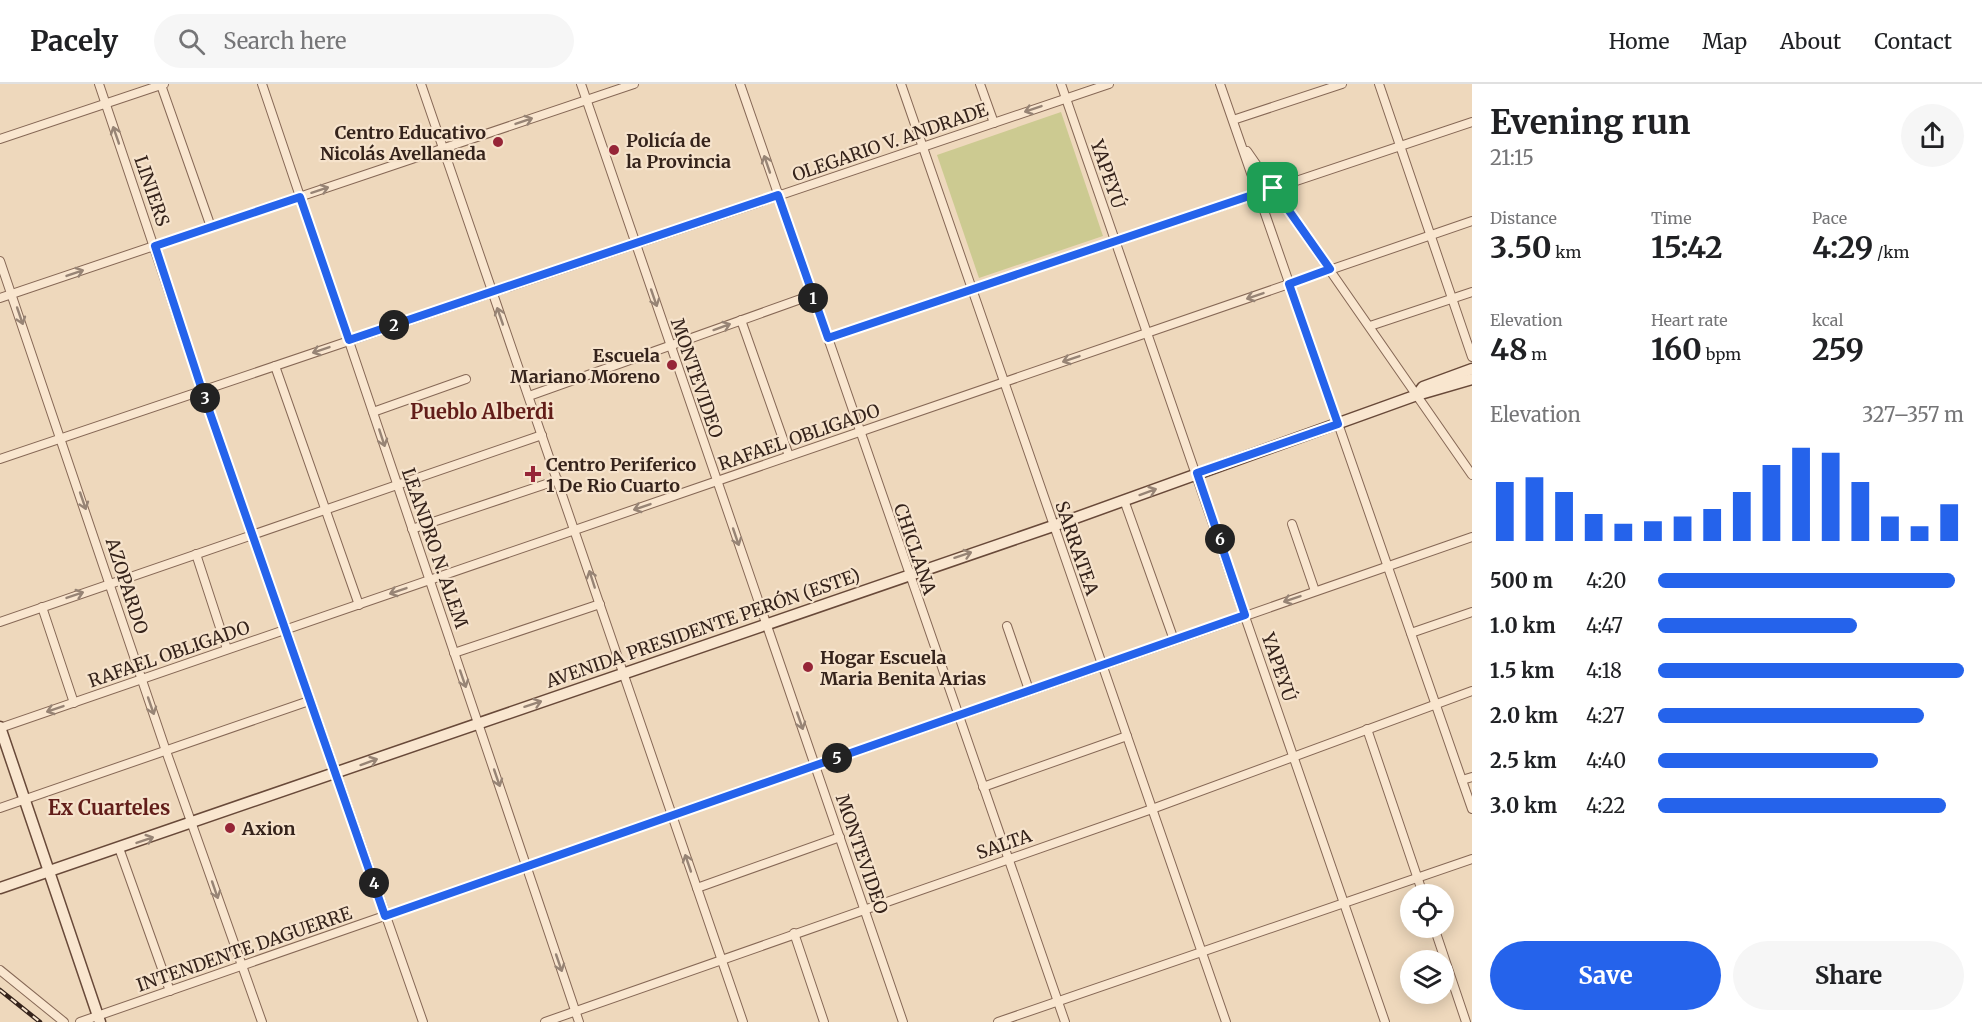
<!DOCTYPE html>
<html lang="en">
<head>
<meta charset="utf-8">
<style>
	body { margin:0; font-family:Merriweather,serif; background:#f6f6f6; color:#202124; height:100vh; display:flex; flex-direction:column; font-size:22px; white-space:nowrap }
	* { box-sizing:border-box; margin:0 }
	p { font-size:20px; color:#757577 }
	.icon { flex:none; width:33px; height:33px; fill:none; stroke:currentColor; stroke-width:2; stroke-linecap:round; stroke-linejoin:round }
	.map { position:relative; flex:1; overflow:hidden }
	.sheet { display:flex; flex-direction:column; background:#fff; width:510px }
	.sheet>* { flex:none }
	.buttons { position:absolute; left:1400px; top:800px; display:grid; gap:12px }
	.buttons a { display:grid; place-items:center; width:54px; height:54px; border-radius:50%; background:#fff; box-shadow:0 3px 15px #0003; font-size:30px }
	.pin { position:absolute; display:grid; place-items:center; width:51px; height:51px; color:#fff; margin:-26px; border-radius:12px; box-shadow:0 3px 9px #0006 }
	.km { position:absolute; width:30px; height:30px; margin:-15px; border-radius:50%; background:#222; color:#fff; font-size:16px; line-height:30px; text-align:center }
	.round { display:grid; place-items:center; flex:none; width:63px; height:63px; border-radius:32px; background:#f6f6f6 }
	.head { display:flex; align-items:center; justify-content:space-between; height:102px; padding:0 18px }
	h1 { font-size:33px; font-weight:700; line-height:45px }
	.stats { display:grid; grid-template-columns:repeat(3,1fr); gap:9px; height:102px; padding:6px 18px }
	.stats div { display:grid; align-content:center }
	.stats b { font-size:30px; font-weight:700 }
	.stats small { font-size:16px; font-weight:400 }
	.stats p { font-size:16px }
	.chart { height:168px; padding:12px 18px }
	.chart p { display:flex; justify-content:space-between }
	.chart svg { width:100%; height:108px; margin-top:6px; stroke:#2563eb; stroke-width:6 }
	.cta { display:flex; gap:12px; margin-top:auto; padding:12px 18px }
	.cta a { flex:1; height:69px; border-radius:36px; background:#2563eb; color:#fff; font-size:24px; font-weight:700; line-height:69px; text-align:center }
	.cta a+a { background:#f6f6f6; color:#202124 }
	ul { padding:0 18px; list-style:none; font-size:20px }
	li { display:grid; grid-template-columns:96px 72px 1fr; align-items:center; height:45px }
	li i { height:15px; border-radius:8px; background:#2563eb }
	header { display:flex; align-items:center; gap:36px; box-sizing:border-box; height:84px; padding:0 30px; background:#fff; border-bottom:2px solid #e0e0e0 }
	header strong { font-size:28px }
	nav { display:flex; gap:33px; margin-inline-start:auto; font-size:21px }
	.search { width:420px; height:54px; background:#f6f6f6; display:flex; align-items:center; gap:15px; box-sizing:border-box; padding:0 21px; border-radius:33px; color:#757577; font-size:22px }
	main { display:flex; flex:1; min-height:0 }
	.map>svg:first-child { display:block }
</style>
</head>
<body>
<header>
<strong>Pacely</strong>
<div class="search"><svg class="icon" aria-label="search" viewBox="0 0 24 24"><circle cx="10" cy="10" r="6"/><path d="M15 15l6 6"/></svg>Search here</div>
<nav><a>Home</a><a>Map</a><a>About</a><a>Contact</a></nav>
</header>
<main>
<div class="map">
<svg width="1472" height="938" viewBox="0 0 1472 938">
	<rect width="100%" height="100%" fill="#eed8bc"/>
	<path fill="#ccca91" d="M1061,28l42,124 -124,42 -42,-123z"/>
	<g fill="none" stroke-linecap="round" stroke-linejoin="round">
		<g stroke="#866856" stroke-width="10">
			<g id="street">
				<path d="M99,0l103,306 221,632"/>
				<path d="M262,0l317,938"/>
				<path d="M421,0l322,938"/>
				<path d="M581,0l322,938"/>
				<path d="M740,0l325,938"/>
				<path d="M901,0l325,938"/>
				<path d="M980,0l14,39"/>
				<path d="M1061,0l324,938"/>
				<path d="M1220,0l252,725"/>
				<path d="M1379,0l93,273"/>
				<path d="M161,1l50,142"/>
				<path d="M1233,36l109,-36"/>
				<path d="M0,55l164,-55"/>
				<path d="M1247,67l225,324"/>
				<path d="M0,177l166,490 96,271"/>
				<path d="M0,214l634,-214"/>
				<path d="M741,236l48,136"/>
				<path d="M1370,242l102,-34"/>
				<path d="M828,254l644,-216"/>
				<path d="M275,282l84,239"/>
				<path d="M529,312l283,-101"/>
				<path d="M373,328l93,-33"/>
				<path d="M0,375l1109,-375"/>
				<path d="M1124,416l50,140"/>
				<path d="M1292,440l23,67"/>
				<path d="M412,445l146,-49"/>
				<path d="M196,470l31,95"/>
				<path d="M42,523l32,96"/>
				<path d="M0,538l542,-187"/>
				<path d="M1007,542l22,64"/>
				<path d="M1411,549l61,-21"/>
				<path d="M454,569l146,-49"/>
				<path d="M0,644l1472,-507"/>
				<path d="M1367,645l56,165"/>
				<path d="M1462,696l10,-3"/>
				<path d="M983,703l144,-51"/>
				<path d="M0,724l309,-107"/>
				<path d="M119,764l51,143"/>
				<path d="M697,804l143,-51"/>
				<path d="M1434,843l32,95"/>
				<path d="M794,849l30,89"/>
				<path d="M0,886l64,52"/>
				<path d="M80,938l1392,-485"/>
				<path d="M545,938l607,-213 320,-118"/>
				<path d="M998,938l474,-163"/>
			</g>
		</g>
		<g stroke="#684939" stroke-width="13">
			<g id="secondary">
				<path d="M1420,307l3,-4 49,-18"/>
				<path d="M0,643l100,295"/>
				<path d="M0,804l1053,-362 364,-131 55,-16"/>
			</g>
		</g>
		<use href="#street" stroke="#f9e6cf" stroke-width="8"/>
		<use href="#secondary" stroke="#f9e6cf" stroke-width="10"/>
		<g stroke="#35231b" stroke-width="4.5">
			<path id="rail" d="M0,906l40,32"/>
		</g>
		<use href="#rail" stroke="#f6e3cc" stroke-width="2" stroke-dasharray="7" stroke-linecap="butt"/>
	</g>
	<defs><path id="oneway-shaft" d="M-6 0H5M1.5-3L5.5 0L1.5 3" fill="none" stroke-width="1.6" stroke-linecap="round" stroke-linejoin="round" transform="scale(1.5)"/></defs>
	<g stroke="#978475">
		<use href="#oneway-shaft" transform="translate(1033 25) rotate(161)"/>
		<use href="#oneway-shaft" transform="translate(524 37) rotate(-19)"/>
		<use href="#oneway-shaft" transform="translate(116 51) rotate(-109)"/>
		<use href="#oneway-shaft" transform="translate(767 80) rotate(-109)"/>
		<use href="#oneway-shaft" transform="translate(320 106) rotate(-18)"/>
		<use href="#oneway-shaft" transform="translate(75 189) rotate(-19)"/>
		<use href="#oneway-shaft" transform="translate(1255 212) rotate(161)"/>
		<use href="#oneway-shaft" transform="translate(654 214) rotate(71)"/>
		<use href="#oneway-shaft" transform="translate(20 232) rotate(71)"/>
		<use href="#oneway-shaft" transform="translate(500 232) rotate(-109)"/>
		<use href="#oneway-shaft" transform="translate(722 243) rotate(-20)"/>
		<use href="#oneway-shaft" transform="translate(321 266) rotate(161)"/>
		<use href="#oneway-shaft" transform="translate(1071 275) rotate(161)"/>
		<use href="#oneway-shaft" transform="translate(382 354) rotate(72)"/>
		<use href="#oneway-shaft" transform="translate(1148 408) rotate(-20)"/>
		<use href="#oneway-shaft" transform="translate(83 417) rotate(71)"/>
		<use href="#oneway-shaft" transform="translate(642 423) rotate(161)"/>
		<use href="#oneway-shaft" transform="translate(736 453) rotate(71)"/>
		<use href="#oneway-shaft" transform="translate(963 471) rotate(-18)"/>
		<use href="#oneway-shaft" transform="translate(592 495) rotate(-108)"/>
		<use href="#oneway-shaft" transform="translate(398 507) rotate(161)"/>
		<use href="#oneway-shaft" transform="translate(75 511) rotate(-19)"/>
		<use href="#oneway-shaft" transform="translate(1292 515) rotate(161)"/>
		<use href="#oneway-shaft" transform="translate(463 595) rotate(71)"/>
		<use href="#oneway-shaft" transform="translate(533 620) rotate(-18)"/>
		<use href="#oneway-shaft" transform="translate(151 622) rotate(71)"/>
		<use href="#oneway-shaft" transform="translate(55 625) rotate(161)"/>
		<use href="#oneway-shaft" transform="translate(800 637) rotate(71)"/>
		<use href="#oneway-shaft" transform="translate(369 678) rotate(-20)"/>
		<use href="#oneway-shaft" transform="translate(497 694) rotate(71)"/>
		<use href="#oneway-shaft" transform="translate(145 756) rotate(-19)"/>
		<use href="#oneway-shaft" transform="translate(688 779) rotate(-109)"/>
		<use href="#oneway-shaft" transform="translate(215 806) rotate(71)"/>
		<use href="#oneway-shaft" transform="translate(559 879) rotate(71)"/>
	</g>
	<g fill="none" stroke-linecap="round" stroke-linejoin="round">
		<g stroke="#fff" stroke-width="12">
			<path id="route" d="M1273,104l57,81 -41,15 49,140 -141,49 48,142 -860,301 -183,-526 -47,-144 145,-49 49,143 429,-145 50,143z"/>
		</g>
		<use href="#route" stroke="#2563eb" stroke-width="8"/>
	</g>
	<g fill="#962537" stroke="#f6e3cc" stroke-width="2">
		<circle cx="498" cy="58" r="6"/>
		<circle cx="614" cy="66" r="6"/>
		<circle cx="672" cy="281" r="6"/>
		<path d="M530 381h6v6h6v6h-6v6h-6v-6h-6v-6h6z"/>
		<circle cx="808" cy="583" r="6"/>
		<circle cx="230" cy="744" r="6"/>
	</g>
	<g text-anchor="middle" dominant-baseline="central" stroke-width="4.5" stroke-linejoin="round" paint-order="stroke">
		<g font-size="18" font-weight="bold" fill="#35231b" stroke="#f6e3cc" text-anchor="start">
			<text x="486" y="48" text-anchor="end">Centro Educativo<tspan x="486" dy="21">Nicolás Avellaneda</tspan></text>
			<text x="626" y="56">Policía de<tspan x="626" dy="21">la Provincia</tspan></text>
			<text x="660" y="271" text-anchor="end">Escuela<tspan x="660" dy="21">Mariano Moreno</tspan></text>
			<text x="546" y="380">Centro Periferico<tspan x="546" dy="21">1 De Rio Cuarto</tspan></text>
			<text x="820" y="573">Hogar Escuela<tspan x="820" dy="21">Maria Benita Arias</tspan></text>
			<text x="242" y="744">Axion</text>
		</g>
		<g font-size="18" fill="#35231b" stroke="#f6e3cc">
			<text transform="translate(890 58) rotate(-19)">OLEGARIO V. ANDRADE</text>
			<text transform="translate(1108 90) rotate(71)">YAPEYÚ</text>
			<text transform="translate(152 107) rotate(71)">LINIERS</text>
			<text transform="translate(697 294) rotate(71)">MONTEVIDEO</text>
			<text transform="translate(799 353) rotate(-19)">RAFAEL OBLIGADO</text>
			<text transform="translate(435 464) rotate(71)">LEANDRO N. ALEM</text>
			<text transform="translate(1077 464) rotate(71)">SARRATEA</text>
			<text transform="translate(915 465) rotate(71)">CHICLANA</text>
			<text transform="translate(127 502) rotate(72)">AZOPARDO</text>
			<text transform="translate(703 544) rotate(-19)">AVENIDA PRESIDENTE PERÓN (ESTE)</text>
			<text transform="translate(169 570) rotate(-19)">RAFAEL OBLIGADO</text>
			<text transform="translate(1279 583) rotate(71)">YAPEYÚ</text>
			<text transform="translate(1004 760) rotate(-19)">SALTA</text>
			<text transform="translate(862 770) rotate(71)">MONTEVIDEO</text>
			<text transform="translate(244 865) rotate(-19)">INTENDENTE DAGUERRE</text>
		</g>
		<g font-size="20" font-weight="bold" fill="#621d19" stroke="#f6e3cc">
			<text x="482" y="327">Pueblo Alberdi</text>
			<text x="109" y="723">Ex Cuarteles</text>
		</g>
	</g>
</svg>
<div class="buttons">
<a><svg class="icon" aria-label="locate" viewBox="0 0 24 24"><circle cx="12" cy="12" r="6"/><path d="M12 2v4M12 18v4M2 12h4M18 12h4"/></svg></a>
<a><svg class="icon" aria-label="layers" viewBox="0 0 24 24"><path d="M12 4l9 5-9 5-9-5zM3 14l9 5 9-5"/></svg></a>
</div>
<div class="pin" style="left:1273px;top:104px;background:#1e9e55"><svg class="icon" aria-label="arrive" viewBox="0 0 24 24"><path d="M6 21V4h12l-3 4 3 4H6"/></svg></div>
<b class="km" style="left:813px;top:214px">1</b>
<b class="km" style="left:394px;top:241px">2</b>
<b class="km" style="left:205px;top:314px">3</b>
<b class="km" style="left:374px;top:799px">4</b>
<b class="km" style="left:837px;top:674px">5</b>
<b class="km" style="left:1220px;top:455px">6</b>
</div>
<section class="sheet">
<div class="head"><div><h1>Evening run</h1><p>21:15</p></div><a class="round"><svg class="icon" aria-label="share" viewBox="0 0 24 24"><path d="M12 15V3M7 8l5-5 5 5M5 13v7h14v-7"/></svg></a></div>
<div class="stats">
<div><p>Distance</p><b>3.50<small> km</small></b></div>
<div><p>Time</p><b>15:42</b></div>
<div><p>Pace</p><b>4:29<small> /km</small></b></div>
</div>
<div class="stats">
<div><p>Elevation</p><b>48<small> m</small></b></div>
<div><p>Heart rate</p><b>160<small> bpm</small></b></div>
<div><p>kcal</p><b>259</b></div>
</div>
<div class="chart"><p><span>Elevation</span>327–357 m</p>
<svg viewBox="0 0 160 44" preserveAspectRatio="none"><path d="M5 44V20M15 44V18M25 44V24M35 44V33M45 44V37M55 44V36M65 44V34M75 44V31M85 44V24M95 44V13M105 44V6M115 44V8M125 44V20M135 44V34M145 44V38M155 44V29"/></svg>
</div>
<ul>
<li><b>500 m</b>4:20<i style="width:97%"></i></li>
<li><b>1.0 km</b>4:47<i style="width:65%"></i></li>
<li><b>1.5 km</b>4:18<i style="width:100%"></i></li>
<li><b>2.0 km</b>4:27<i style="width:87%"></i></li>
<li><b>2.5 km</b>4:40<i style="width:72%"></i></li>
<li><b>3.0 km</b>4:22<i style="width:94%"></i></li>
</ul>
<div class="cta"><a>Save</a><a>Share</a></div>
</section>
</main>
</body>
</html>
